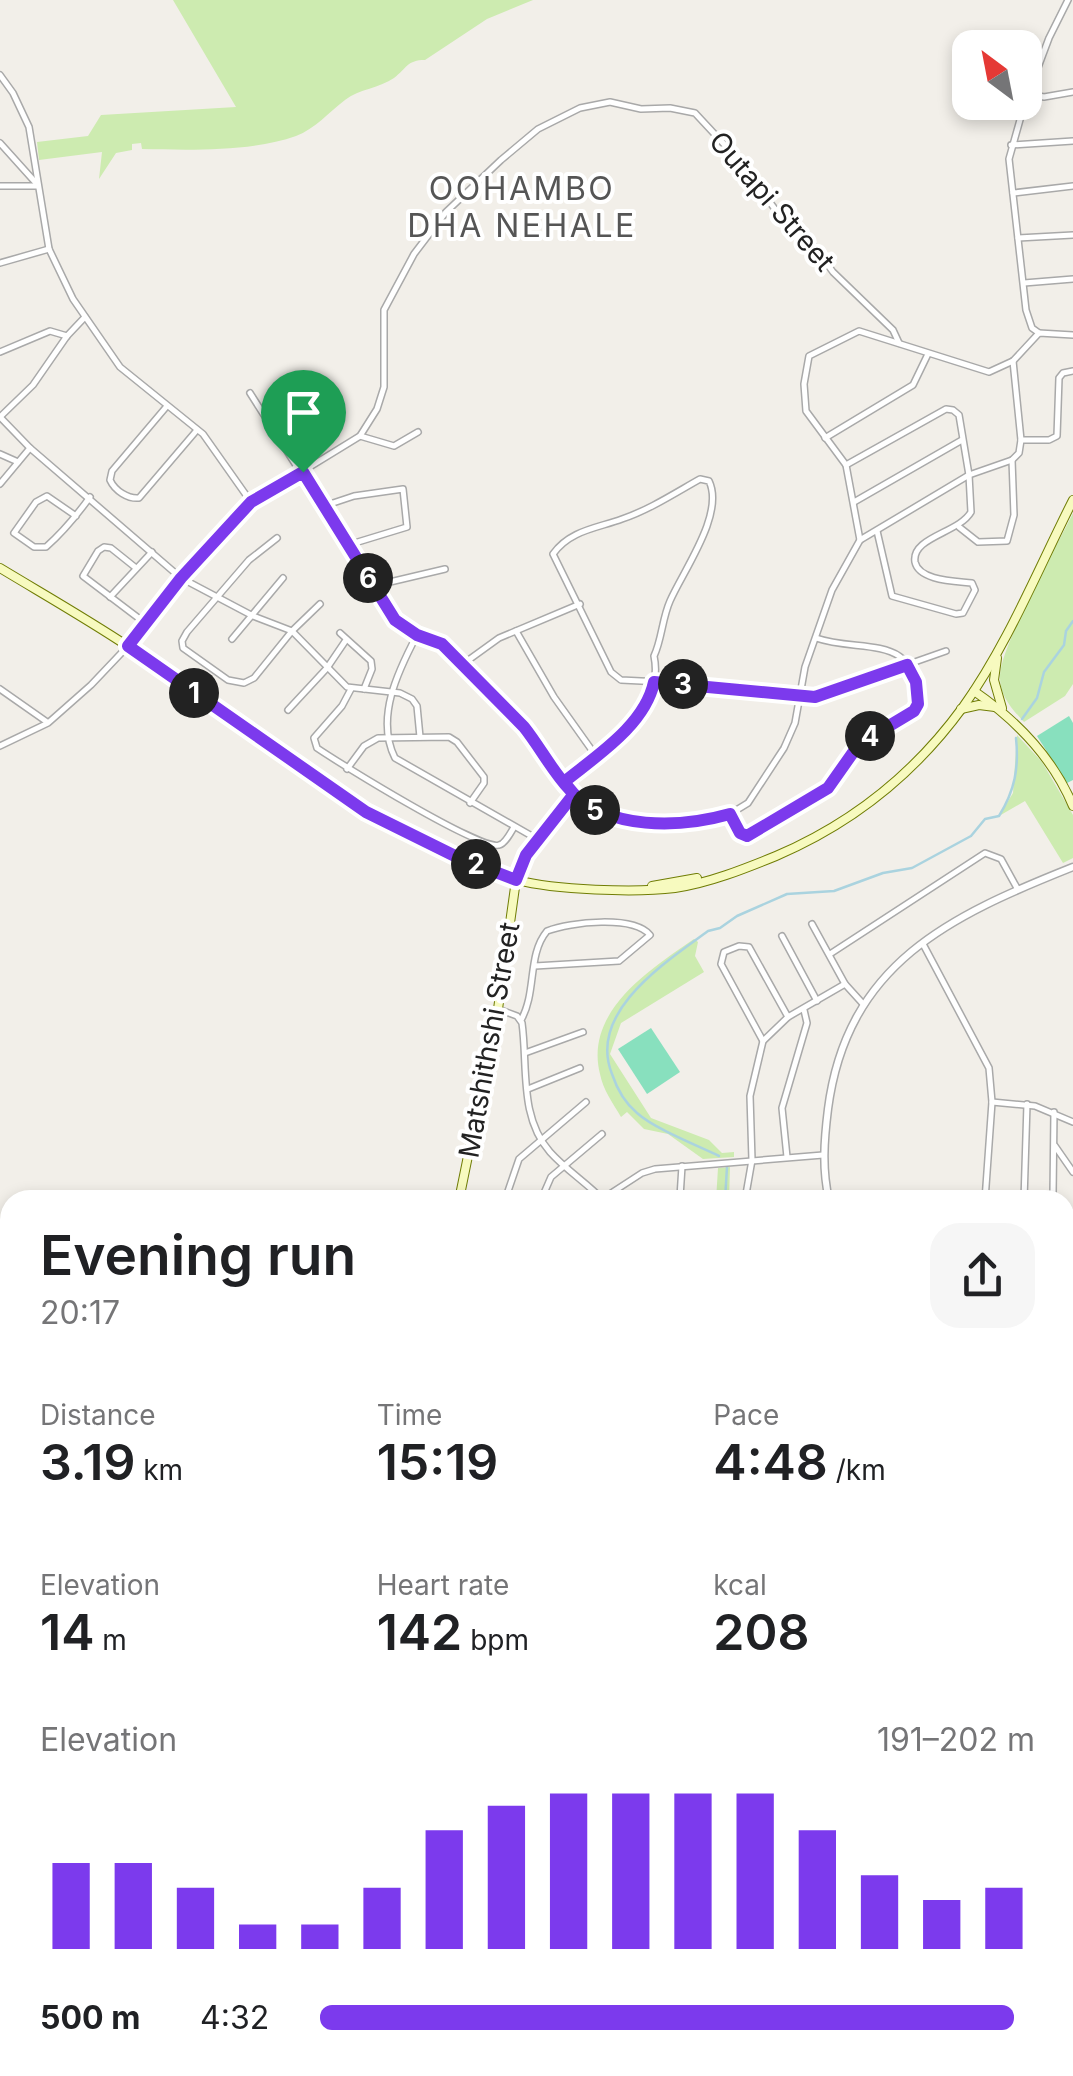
<!DOCTYPE html>
<html lang="en">
<head>
<meta charset="utf-8">
<style>
	body { margin:0; font-family:Inter,sans-serif; background:#f6f6f6; color:#202124; height:100vh; display:flex; flex-direction:column; font-size:38px; white-space:nowrap }
	* { box-sizing:border-box; margin:0 }
	p { font-size:32px; color:#757577 }
	.icon { flex:none; width:55px; height:55px; fill:none; stroke:currentColor; stroke-width:2; stroke-linecap:round; stroke-linejoin:round }
	.map { position:relative; flex:1; overflow:hidden }
	.side { position:absolute; left:0px; top:1190px; width:1075px; height:888px; display:flex; flex-direction:column; background:#fff; border-radius:30px 30px 0 0; box-shadow:0 5px 15px #0003 }
	.side>* { flex:none }
	.needle { width:65px; rotate:328deg }
	.fabs { position:absolute; left:952px; top:30px; display:grid; gap:20px }
	.fabs a { display:grid; place-items:center; width:90px; height:90px; border-radius:20px; background:#fff; box-shadow:0 5px 15px #0003; font-size:50px }
	.pin { position:absolute; display:grid; place-items:center; width:85px; height:85px; color:#fff; margin:-102px -42px; border-radius:50% 50% 50% 0; rotate:-45deg; box-shadow:0 0 10px #0007 }
	.pin .icon { rotate:45deg }
	.km { position:absolute; width:50px; height:50px; margin:-25px; border-radius:50%; background:#222; color:#fff; font-size:28px; line-height:50px; text-align:center }
	.round { display:grid; place-items:center; flex:none; width:105px; height:105px; border-radius:30px; background:#f6f6f6 }
	.head { display:flex; align-items:center; justify-content:space-between; height:170px; padding:0 40px }
	h1 { font-size:55px; font-weight:600; line-height:75px }
	.stats { display:grid; grid-template-columns:repeat(3,1fr); gap:15px; height:170px; padding:10px 40px }
	.stats div { display:grid; align-content:center }
	.stats b { font-size:50px; font-weight:600 }
	.stats small { font-size:28px; font-weight:400 }
	.stats p { font-size:28px }
	.chart { height:280px; padding:20px 40px }
	.chart p { display:flex; justify-content:space-between }
	.chart svg { width:100%; height:180px; margin-top:10px; stroke:#7c3aed; stroke-width:6 }
	ul { padding:0 40px; list-style:none; font-size:32px }
	li { display:grid; grid-template-columns:160px 120px 1fr; align-items:center; height:75px }
	li i { height:25px; border-radius:12px; background:#7c3aed }
	.map>svg:first-child { display:block }
</style>
</head>
<body>
<div class="map">
<svg width="1073" height="2076" viewBox="0 0 1073 2076">
	<rect width="100%" height="100%" fill="#f2efe9"/>
	<g fill="#cdebb0">
		<path d="M173,0h360l-46,19 -62,41c-18,0 -18,8 -31,18 -14,10 -35,11 -49,22 -16,12 -30,29 -49,36 -45,16 -107,14 -154,13l-1,-6 -9,1v6l-16,3 -17,26 3,-27 -63,8 -2,-18 51,-6 13,-21 135,-8z"/>
		<path d="M1073,513v171l-8,12 -41,26c-12,-13 -25,-27 -24,-47 1,-30 57,-129 73,-162z"/>
		<path d="M1017,735l25,27 31,53v43l-10,5 -38,-62 -26,15 14,-23z"/>
		<path d="M694,939l4,3 -3,14 9,16 -83,51 -11,31 41,64 58,22 13,13 12,-1v5l-31,2 -35,-25 -24,-5 -17,-17 -6,5c-8,-14 -18,-27 -21,-43 -16,-63 51,-105 94,-135z"/>
		<path d="M730,1167l-1,33h-13l2,-32z"/>
	</g>
	<g fill="#88e0be">
		<path d="M1069,716l4,7v57l-6,3 -30,-47z"/>
		<path d="M651,1028l29,44 -33,22 -29,-45z"/>
	</g>
	<g fill="#aad3df">
		<path d="M1073,1833v23l-7,15c7,24 6,55 -1,82v-118z"/>
		<path d="M1065,1969l8,11v96h-204l9,-8h187z"/>
		<path d="M588,2068h129l8,4 16,-4h32l7,8h-206z"/>
	</g>
	<g fill="none" stroke-linecap="round" stroke-linejoin="round">
		<g stroke="#aad3df" stroke-width="2.5">
			<path d="M1022,719l15,-21 7,-26 20,-27 2,-14 7,-10"/>
			<path d="M719,1156c-23,-11 -64,-27 -82,-43 -12,-10 -20,-24 -25,-39 -25,-62 54,-112 96,-143l12,-3 17,-12 50,-22 47,-3 49,-18 29,-5 59,-32 14,-17 14,-3c16,-26 20,-48 17,-78"/>
			<path d="M725,1200l2,-33"/>
			<path d="M0,2019l10,-5"/>
		</g>
		<g stroke="#a9a9a9" stroke-width="8">
			<g id="minor">
				<path d="M0,75l13,18 16,34 20,122 24,50 47,68 83,67 48,68"/>
				<path d="M1028,94l16,3 29,-5"/>
				<path d="M1025,102l-16,57 17,151 6,18 7,5"/>
				<path d="M1025,102l24,-64 19,-38"/>
				<path d="M0,143l36,40"/>
				<path d="M1011,145l62,-4"/>
				<path d="M0,186h37"/>
				<path d="M1013,193l60,-7"/>
				<path d="M1018,238l55,-3"/>
				<path d="M0,263l49,-14"/>
				<path d="M1024,283l49,-4"/>
				<path d="M0,352l50,-21 17,5"/>
				<path d="M250,393l145,228 12,9 41,19 76,78 44,61 23,20 41,12 34,3 64,-9 18,-11 36,-55 11,-25 10,-56 27,-77 28,-50 109,-65 43,-15 7,-7 2,-13 -8,-79"/>
				<path d="M167,406l-55,65 -2,9c5,11 18,19 29,18l58,-68"/>
				<path d="M0,417l30,31 151,130 72,38 39,15 55,56 53,6 12,6 5,7 3,31"/>
				<path d="M0,417l33,-32 34,-49 18,-19"/>
				<path d="M360,436l34,10 24,-14"/>
				<path d="M825,438l88,-53 15,-31"/>
				<path d="M1021,440h28l8,-4 2,-58 4,-5 10,-2"/>
				<path d="M0,454l18,8"/>
				<path d="M846,465l100,-56 7,1 6,5 10,60 2,37c-12,21 -60,25 -56,50 4,19 41,19 57,21l3,7 -12,23 -7,1 -64,-18 -15,-65"/>
				<path d="M0,484l30,-36"/>
				<path d="M854,502l108,-62"/>
				<path d="M324,506l30,-10 49,-7 4,38 -59,18"/>
				<path d="M76,516l-29,-20 -11,6 -22,31 20,14h12c17,-15 31,-32 44,-50"/>
				<path d="M959,527l19,15 29,-1 7,-26 -2,-55"/>
				<path d="M277,538l-28,22 -62,72 -5,9 1,7 45,32 16,3 10,-5 38,-47 28,-27"/>
				<path d="M860,540l-14,-75 -40,-54 -2,-27 5,-28 50,-25 130,41 24,-11 26,-28 34,2"/>
				<path d="M136,568l-25,-20 -7,-1 -6,4 -15,25 62,47"/>
				<path d="M373,586l72,-17"/>
				<path d="M110,597l42,-45"/>
				<path d="M516,631l38,66 42,59"/>
				<path d="M340,633l31,28 1,8 -8,20"/>
				<path d="M417,635c-19,36 -42,83 -22,123l142,81"/>
				<path d="M232,639l51,-61"/>
				<path d="M463,664l36,-26 81,-34"/>
				<path d="M0,689l47,33"/>
				<path d="M351,689l-9,17 -28,32 3,10c22,15 164,103 182,97 6,-1 12,-13 15,-18"/>
				<path d="M288,710l39,-42 19,-28"/>
				<path d="M0,746l48,-23 43,-38 37,-39 53,-68 70,-75 109,-67 17,-27 7,-22v-77l30,-56 32,-42 55,-52 37,-31 42,-21 30,-6 31,7 29,-1 25,5 40,43 49,65 27,21 22,30 60,58 6,13"/>
				<path d="M347,769l17,-23 14,-8 71,-1 8,5 27,35v6l-14,20"/>
				<path d="M564,783c37,-31 102,-71 90,-127 8,-17 8,-37 16,-55 13,-30 55,-87 39,-120l-9,-2c-25,14 -51,31 -78,40 -24,9 -52,11 -69,35l58,118 10,8 60,3 134,14 131,-46"/>
				<path d="M730,814l13,23 50,-25 35,-24 31,-44 55,-33 5,-7c-2,-73 -56,-50 -103,-66"/>
				<path d="M516,880l10,-25 48,-61"/>
				<path d="M812,924l33,60 19,21"/>
				<path d="M782,936l35,65"/>
				<path d="M923,944l66,124 3,34 -7,98"/>
				<path d="M830,954l155,-101 16,6 16,29"/>
				<path d="M498,1009l19,7 5,7c6,44 -3,94 28,129 16,18 37,31 53,48"/>
				<path d="M521,1020c16,-28 6,-65 26,-89 24,-9 86,-16 103,4l-31,26 -84,5"/>
				<path d="M763,1041l-42,-77 3,-12 15,-6 10,1 39,70"/>
				<path d="M525,1053l58,-21"/>
				<path d="M528,1089l52,-21"/>
				<path d="M992,1102l43,4 38,16"/>
				<path d="M1054,1112l-1,82 3,6"/>
				<path d="M1055,1146l18,26"/>
				<path d="M787,1157l-5,-49 25,-85 -3,-13"/>
				<path d="M680,1197l2,-31"/>
				<path d="M602,1199l40,-26 13,-4 168,-14"/>
				<path d="M505,1200l14,-41 67,-57"/>
				<path d="M541,1200l10,-23 51,-43"/>
				<path d="M745,1200l7,-40 -2,-64 13,-55 25,-24 57,-33"/>
				<path d="M1024,1200l3,-96"/>
				<path d="M1065,1208l8,6"/>
				<path d="M1065,1245l8,6"/>
				<path d="M1065,1292l8,-11"/>
				<path d="M1065,1342l8,5"/>
				<path d="M1065,1378l8,-12"/>
				<path d="M1065,1399h8"/>
				<path d="M1065,1472l8,1"/>
				<path d="M0,1554l10,2"/>
				<path d="M0,1688l10,12"/>
				<path d="M0,1840l10,-7"/>
				<path d="M0,1843l10,21"/>
				<path d="M454,2068l2,8"/>
				<path d="M474,2068l3,8"/>
				<path d="M498,2068l2,8"/>
			</g>
		</g>
		<g stroke="#a9a9a9" stroke-width="9">
			<g id="tertiary">
				<path d="M829,1200c-7,-31 -5,-59 -1,-91 19,-146 122,-193 245,-242"/>
				<path d="M1065,1432l8,1"/>
				<path d="M0,1740l10,-9"/>
				<path d="M0,1872l10,-1"/>
			</g>
		</g>
		<g stroke="#707d05" stroke-width="10">
			<g id="secondary">
				<path d="M0,568c43,26 87,51 129,79 38,25 74,52 112,78 84,57 176,128 276,155 38,10 118,13 158,8 34,-5 69,-19 101,-32 75,-32 139,-83 187,-149 45,-63 75,-138 110,-207"/>
				<path d="M997,658l-3,22 8,28"/>
				<path d="M974,691c42,29 79,67 99,115"/>
				<path d="M961,709l18,-4 16,2"/>
				<path d="M652,886l45,-8"/>
				<path d="M459,1200l39,-191 18,-129"/>
				<path d="M51,2076l7,-8"/>
			</g>
		</g>
		<use href="#minor" stroke="#fff" stroke-width="5"/>
		<use href="#tertiary" stroke="#fff" stroke-width="6"/>
		<use href="#secondary" stroke="#f7fabf" stroke-width="8"/>
	</g>
	<g fill="none" stroke-linecap="round" stroke-linejoin="round">
		<g stroke="#fff" stroke-width="20">
			<path id="route" d="M303,472l-52,30 -70,76 -53,68 238,166 93,46 57,22 10,-25 48,-61 -10,-12c32,-26 81,-57 90,-100l161,15 92,-32 9,17 2,22 -4,7 -55,33 -31,44 -81,48 -7,-3 -10,-19c-50,14 -122,17 -160,-24 -18,-19 -30,-43 -46,-63l-82,-83 -25,-9 -22,-15 -92,-148"/>
		</g>
		<use href="#route" stroke="#7c3aed" stroke-width="12"/>
	</g>
	<g text-anchor="middle" dominant-baseline="central" stroke-width="8" stroke-linejoin="round" paint-order="stroke">
		<g font-size="28" fill="#222" stroke="#fff">
			<text transform="translate(772 201) rotate(49)">Outapi Street</text>
			<text transform="translate(489 1040) rotate(-80)">Matshithshi Street</text>
		</g>
		<g font-size="32" letter-spacing="2.5" fill="#555" stroke="#fff">
			<text x="522" y="188">OOHAMBO<tspan x="522" dy="37">DHA NEHALE</tspan></text>
		</g>
	</g>
</svg>
<div class="fabs">
<a><svg class="needle" viewBox="-14 -14 28 28"><path d="M0-13l5 13h-10z" fill="#e53935"/><path d="M0 13l5-13h-10z" fill="#757577"/></svg></a>
</div>
<div class="pin" style="left:303px;top:472px;background:#1e9e55"><svg class="icon" aria-label="arrive" viewBox="0 0 24 24"><path d="M6 21V4h12l-3 4 3 4H6"/></svg></div>
<b class="km" style="left:194px;top:693px">1</b>
<b class="km" style="left:476px;top:864px">2</b>
<b class="km" style="left:683px;top:684px">3</b>
<b class="km" style="left:870px;top:736px">4</b>
<b class="km" style="left:595px;top:810px">5</b>
<b class="km" style="left:368px;top:578px">6</b>
<section class="side">
<div class="head"><div><h1>Evening run</h1><p>20:17</p></div><a class="round"><svg class="icon" aria-label="share" viewBox="0 0 24 24"><path d="M12 15V3M7 8l5-5 5 5M5 13v7h14v-7"/></svg></a></div>
<div class="stats">
<div><p>Distance</p><b>3.19<small> km</small></b></div>
<div><p>Time</p><b>15:19</b></div>
<div><p>Pace</p><b>4:48<small> /km</small></b></div>
</div>
<div class="stats">
<div><p>Elevation</p><b>14<small> m</small></b></div>
<div><p>Heart rate</p><b>142<small> bpm</small></b></div>
<div><p>kcal</p><b>208</b></div>
</div>
<div class="chart"><p><span>Elevation</span>191–202 m</p>
<svg viewBox="0 0 160 44" preserveAspectRatio="none"><path d="M5 44V23M15 44V23M25 44V29M35 44V38M45 44V38M55 44V29M65 44V15M75 44V9M85 44V6M95 44V6M105 44V6M115 44V6M125 44V15M135 44V26M145 44V32M155 44V29"/></svg>
</div>
<ul>
<li><b>500 m</b>4:32<i style="width:97%"></i></li>
</ul>
</section>
</div>
</body>
</html>
